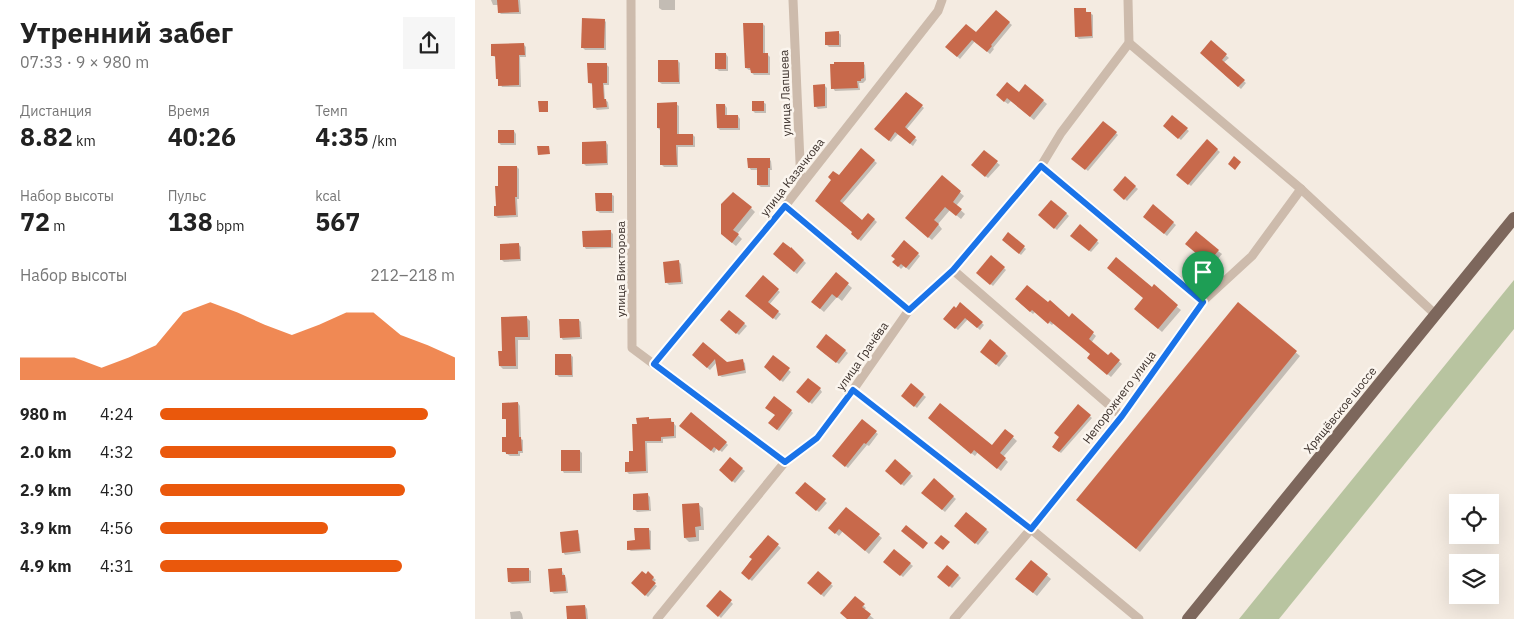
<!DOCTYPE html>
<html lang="ru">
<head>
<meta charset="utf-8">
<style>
	body { margin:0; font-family:"IBM Plex Sans",sans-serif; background:#f6f6f6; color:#222; height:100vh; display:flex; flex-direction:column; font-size:19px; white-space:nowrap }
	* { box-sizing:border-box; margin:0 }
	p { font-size:16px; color:#767676 }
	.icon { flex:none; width:28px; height:28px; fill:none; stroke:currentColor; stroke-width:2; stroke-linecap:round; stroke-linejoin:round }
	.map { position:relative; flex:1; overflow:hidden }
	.drawer { display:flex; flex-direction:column; background:#fff; width:475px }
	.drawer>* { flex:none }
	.fabs { position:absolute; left:974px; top:494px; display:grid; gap:10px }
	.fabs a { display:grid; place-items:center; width:50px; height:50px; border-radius:0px; background:#fff; box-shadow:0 5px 20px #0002; font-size:25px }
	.pin { position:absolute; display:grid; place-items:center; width:42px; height:42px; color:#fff; margin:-51px -21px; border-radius:50% 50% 50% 0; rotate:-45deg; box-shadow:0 0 5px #0007 }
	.pin .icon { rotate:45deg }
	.round { display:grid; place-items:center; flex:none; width:52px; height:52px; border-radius:0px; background:#f6f6f6 }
	.overview { display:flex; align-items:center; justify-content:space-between; height:85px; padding:0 20px }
	h1 { font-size:28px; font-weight:700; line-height:38px }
	.metrics { display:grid; grid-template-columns:repeat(3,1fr); gap:8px; height:85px; padding:5px 20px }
	.metrics div { display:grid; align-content:center }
	.metrics b { font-size:25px; font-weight:700 }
	.metrics small { font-size:14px; font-weight:400 }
	.metrics p { font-size:14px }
	.chart { height:140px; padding:10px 20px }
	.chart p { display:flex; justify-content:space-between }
	.chart svg { width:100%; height:90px; margin-top:5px; fill:#ea580c; opacity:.7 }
	ul { padding:0 20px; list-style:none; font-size:16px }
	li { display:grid; grid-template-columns:80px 60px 1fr; align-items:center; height:38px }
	li i { height:12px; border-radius:6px; background:#ea580c }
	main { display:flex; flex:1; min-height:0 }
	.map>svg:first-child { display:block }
</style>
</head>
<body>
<main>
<section class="drawer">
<div class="overview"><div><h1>Утренний забег</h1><p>07:33 · 9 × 980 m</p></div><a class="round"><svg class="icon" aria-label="share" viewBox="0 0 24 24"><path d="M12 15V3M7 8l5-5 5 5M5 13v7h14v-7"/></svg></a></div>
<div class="metrics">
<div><p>Дистанция</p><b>8.82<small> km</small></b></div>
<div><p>Время</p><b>40:26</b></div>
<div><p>Темп</p><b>4:35<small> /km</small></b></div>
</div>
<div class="metrics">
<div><p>Набор высоты</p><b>72<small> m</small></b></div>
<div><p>Пульс</p><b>138<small> bpm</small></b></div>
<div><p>kcal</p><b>567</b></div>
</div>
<div class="chart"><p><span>Набор высоты</span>212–218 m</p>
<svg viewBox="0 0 160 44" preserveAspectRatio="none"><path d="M0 44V33L10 33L20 33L30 38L40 33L50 27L60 11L70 6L80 11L90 17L100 22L110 17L120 11L130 11L140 22L150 27L160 33V44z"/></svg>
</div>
<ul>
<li><b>980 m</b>4:24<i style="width:91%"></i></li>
<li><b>2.0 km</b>4:32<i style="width:80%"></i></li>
<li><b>2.9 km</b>4:30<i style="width:83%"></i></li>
<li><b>3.9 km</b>4:56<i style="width:57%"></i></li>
<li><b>4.9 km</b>4:31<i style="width:82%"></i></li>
</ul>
</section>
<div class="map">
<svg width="1039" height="619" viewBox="0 0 1039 619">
	<rect width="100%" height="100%" fill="#f4ebe1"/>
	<path fill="#b8c4a0" d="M1039,280v49l-235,290h-40z"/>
	<g fill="#0003">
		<path d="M16,0h29l1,14h-20l-2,-2v-7h-6z"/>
		<path d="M184,0h16v10h-13l-3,-2z"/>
		<path d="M610,9l2,4h3l3,2v23l-14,1 -3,-3z"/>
		<path d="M521,12l16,13 -19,23 1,1 -4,5 -15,-13 -15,18 -13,-12 30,-13z"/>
		<path d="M129,20l2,2v28h-21l-3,-3z"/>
		<path d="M288,24l2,2v29h3l2,2v18h-16l-2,-2v-3h-3l-3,-2z"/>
		<path d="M364,33l2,2v12h-12l-3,-3z"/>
		<path d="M736,42l18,16 -6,5 23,20 -5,6 -16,-14z"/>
		<path d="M49,45l2,2v10h-6l1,30h-19l-5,-9v-20l-4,-2z"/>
		<path d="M251,54l2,3v14h-9l-3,-3z"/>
		<path d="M203,61l2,2v21h-18l-3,-2z"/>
		<path d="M388,63l2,2 1,15 -3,3h-4l1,7 -25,1 -2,-3z"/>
		<path d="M131,64l3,3v18h-5l1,15 3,2 1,7 -12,1 -3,-3 -1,-22 -4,-2z"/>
		<path d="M349,85l3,3v20l-9,1 -3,-3z"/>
		<path d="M551,86l21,18 -13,16 -23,-19 -3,3 -7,-5 18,-5z"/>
		<path d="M432,93l17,15 -18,22 11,10 -4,6 -15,-12 -7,8 -15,-13z"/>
		<path d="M288,102l3,2v9h-11l-2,-2z"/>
		<path d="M201,104l3,2v29h14l2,2v10h-17v20h-14l-2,-2 -1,-34 -3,-3z"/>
		<path d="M250,105l2,3v8h11l2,3v11h-20l-2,-2z"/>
		<path d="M697,117l17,14 -8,9 -17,-14z"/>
		<path d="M628,122l15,13 -30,36 -15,-13z"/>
		<path d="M39,131l2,3v11h-15l-2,-2z"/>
		<path d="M732,141l13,11 -29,34 -13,-11z"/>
		<path d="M131,142l2,3v20l-22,1 -3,-3z"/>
		<path d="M386,150l16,13 -35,41 21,17 5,-7 9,8 -16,19 -9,-7 1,-2 -37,-31 23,-24z"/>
		<path d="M509,152l16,13 -12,13 -13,-10z"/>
		<path d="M294,159l2,2 1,9h-2v17h-9l-3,-2v-15h-7l-2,-3z"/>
		<path d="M42,167l2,2v30h-2l1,18 -20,1 -3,-2 2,-9z"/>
		<path d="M467,177l22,19 -8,10 9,8 -4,5 -11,-9 -12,14 4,5 -10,11 -22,-18z"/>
		<path d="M650,178l13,11 -11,12 -12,-11z"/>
		<path d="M136,194l3,2v17h-14l-3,-2z"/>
		<path d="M576,201l18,15 -12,14 -17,-15z"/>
		<path d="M678,206l23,19 -9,11 -23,-20z"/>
		<path d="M276,208l4,4 -18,22 5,5 -6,7 -10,-8z"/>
		<path d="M605,226l19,17 -8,9 -19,-16z"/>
		<path d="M135,231l3,3v14l-27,1 -2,-3z"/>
		<path d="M533,234l18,15 -5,6 -18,-15z"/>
		<path d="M44,245l2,2v14l-17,1 -3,-3z"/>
		<path d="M715,248l28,3 4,3 -10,12z"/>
		<path d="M316,249l15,14 -9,11 -23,-20z"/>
		<path d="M443,254l2,2 -11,14 -5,-4 -3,3 -5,-5z"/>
		<path d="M203,261l3,3 2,20 -14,1 -2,-2z"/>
		<path d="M529,268l2,2 -13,16 -13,-11z"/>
		<path d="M361,274l16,14 -10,13 -5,-4 -13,15 -7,-6z"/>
		<path d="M288,277l17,15 -11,13 12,9 -5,6 -27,-22z"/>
		<path d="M677,288l29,22 -19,22 -23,-20z"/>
		<path d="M544,302l50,16 3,-3 24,21 -5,7 17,14 3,-3 11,10 -11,13 -20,-17v-6l-37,-31 -2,2 -17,-13 -2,2z"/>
		<path d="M485,304l24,21 -4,5 -12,-11 -10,11 -13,-11z"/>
		<path d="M763,304l62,52 -160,196 -58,-48z"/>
		<path d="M255,312l17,14 -8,9 -17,-15z"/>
		<path d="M52,318l3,3v19h-12v29h-15l-3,-3 3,-14z"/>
		<path d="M104,320l2,2 1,17 -19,1 -2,-3z"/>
		<path d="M351,336l22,17 -9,11 -19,-14z"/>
		<path d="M516,341l17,15 -9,11 -17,-15z"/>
		<path d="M228,344l23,20 16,-3 3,2 1,10 -24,4 -3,-2 -2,-13 -7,8 -17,-15z"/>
		<path d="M96,355l2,2v20h-14l-2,-2z"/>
		<path d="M298,357l18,15 -8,10 -15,-12z"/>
		<path d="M436,385l15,12 -9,11 -12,-10z"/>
		<path d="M345,389l2,3 -10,12 -14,-12z"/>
		<path d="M43,403l2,3 1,33 2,1v13h-3v3h-10l-7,-5 5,-13 -1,-18 -4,-2z"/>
		<path d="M603,406l14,12 -31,35 -8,-6z"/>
		<path d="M316,411l2,2 -14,18 -7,-6 4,-10z"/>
		<path d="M195,419l6,7v12l-13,1v4h-16l1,30 -19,1 -2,-2 7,-20 4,-27 12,-5z"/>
		<path d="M387,421l16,13 -9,12 -2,-1 -19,23 -14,-12z"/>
		<path d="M458,421l59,26 14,-16 11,10 -14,16 5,5 -7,9 -23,-19 -3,4z"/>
		<path d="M208,428l43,15 2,2 -6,7 -5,-4 -3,5z"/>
		<path d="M105,451l2,2v20h-18l-2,-3z"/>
		<path d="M255,459l15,12 -10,12 -12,-10z"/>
		<path d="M420,461l18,15 -9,10 -18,-15z"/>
		<path d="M459,480l22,19 -11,13 -22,-19z"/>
		<path d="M330,484l22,19 -8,9 -22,-19z"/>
		<path d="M173,495l2,2 1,14 -14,1 -3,-3z"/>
		<path d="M224,505l4,3 1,22h-5v11l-10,1 -4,-4z"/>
		<path d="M371,508l36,30 -13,16 -26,-23 -4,5 -6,-5z"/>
		<path d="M492,513l22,19 -11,13 -22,-19z"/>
		<path d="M173,529l3,2v19l-20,1 -3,-2z"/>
		<path d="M102,532l2,2 2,19 -16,2 -2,-3z"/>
		<path d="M293,537l13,11 -29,33 -10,-8z"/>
		<path d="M419,551l19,15 -10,11 -18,-15z"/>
		<path d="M556,561l20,18 -14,17 -17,-14z"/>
		<path d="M473,566l13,12 -9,10 -13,-11z"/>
		<path d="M53,569l3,2v12l-19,1 -3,-2z"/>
		<path d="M86,569l5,9 2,15 -14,1 -3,-3z"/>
		<path d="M173,573l8,7 -3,3 4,3 -9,11 -16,-14z"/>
		<path d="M343,573l15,13 -9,11 -15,-14z"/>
		<path d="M245,592l13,12 -12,14 -13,-12z"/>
		<path d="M380,598l11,10 -2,2 10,9h-26z"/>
		<path d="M110,606l2,3 1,10h-20z"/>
		<path d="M45,611l2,3 1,5h-12l-1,-7z"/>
	</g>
	<g fill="#c8694b">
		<path d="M22,0h21l1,12 -21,1z"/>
		<path d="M599,8h12v4h5l1,24 -17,1z"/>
		<path d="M521,10l14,12 -19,23 1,1 -5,6 -15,-12 -15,17 -12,-10 21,-23 10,8z"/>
		<path d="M107,18l23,1 -1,29h-23z"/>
		<path d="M268,23h20v30h5v20h-17l-1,-5h-5z"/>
		<path d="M364,31v14h-14v-13z"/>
		<path d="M736,40l16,14 -5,6 23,20 -7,7 -38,-34z"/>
		<path d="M49,43l1,12h-6v30l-21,1v-7h-2l-1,-23h-4v-12z"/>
		<rect x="240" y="53" width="11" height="16"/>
		<path d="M183,60h20l1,22h-21z"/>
		<path d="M359,62h30v16l-3,1v2h-4l1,7 -27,1 -1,-25h4z"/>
		<path d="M112,63h20v20h-4l1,16h2l1,8 -14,1 -1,-25h-4z"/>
		<path d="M532,82l12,10 6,-8 19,16 -14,17 -23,-19 -3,4 -8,-7z"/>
		<path d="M350,84v22l-11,1 -1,-22z"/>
		<path d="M431,92l17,13 -18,22 11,10 -6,7 -15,-12 -6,9 -15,-12z"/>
		<path d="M63,101h10v11h-9z"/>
		<rect x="277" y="101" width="12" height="10"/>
		<path d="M202,102v32h16v11h-17l1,20h-17v-37h-3v-25z"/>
		<path d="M241,104h9v11h13v13h-21z"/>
		<path d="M697,115l16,13 -10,11 -15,-13z"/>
		<path d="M628,121l14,11 -32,38 -14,-11z"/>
		<rect x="23" y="130" width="16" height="13"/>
		<path d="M732,139l11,10 -30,36 -12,-10z"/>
		<path d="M131,141l1,22 -25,1v-22z"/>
		<path d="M62,146h12l1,8 -12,1z"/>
		<path d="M386,148l14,12 -35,41 22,19 6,-7 7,6 -17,21 -7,-6 1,-2 -37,-31 16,-21 -3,-3 5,-6 6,4z"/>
		<path d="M509,150l14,11 -13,16 -14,-12z"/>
		<path d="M759,156l7,6 -6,8 -7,-6z"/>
		<path d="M272,158h23v10h-2v17h-11v-17h-9z"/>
		<path d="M23,166h19v31h-2l1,18 -22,1v-10h2l-1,-20h3z"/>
		<path d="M467,175l19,16 -8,11 9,7 -6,7 -11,-9 -11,13 5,4 -11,14 -23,-20z"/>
		<path d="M650,176l11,10 -12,14 -11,-10z"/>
		<path d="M258,192l19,15 -19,23 6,4 -7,9 -11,-9v-30z"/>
		<path d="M120,193h17v18h-16z"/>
		<path d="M576,200l16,13 -13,16 -16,-14z"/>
		<path d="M678,204l21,18 -10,12 -21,-17z"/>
		<path d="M605,224l18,16 -9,11 -19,-15z"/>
		<path d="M136,230v17h-28l-1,-16z"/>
		<path d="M721,231l23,19 -11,13 -23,-19z"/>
		<path d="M533,232l17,14 -6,8 -17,-14z"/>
		<path d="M429,240l15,13 -13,15 -5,-4 -3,3 -6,-5 3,-3 -4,-3z"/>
		<path d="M308,242l8,6v-1l13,13 -10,12 -21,-18z"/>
		<path d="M44,243l1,16 -20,1v-16z"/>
		<path d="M516,255l14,12 -15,18 -14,-12z"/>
		<path d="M641,257l36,30 2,-3 24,21 -20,24 -24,-20 9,-11 -36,-30z"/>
		<path d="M204,260l2,22 -16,1 -2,-21z"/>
		<path d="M361,272l13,11 -12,15 -5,-4 -12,15 -9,-7z"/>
		<path d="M288,275l16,14 -11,13 11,9 -6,8 -28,-23z"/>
		<path d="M552,285l21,17 2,-2 19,17 3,-4 22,19 -5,7 19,16 3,-3 9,8 -13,15 -20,-17 3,-4 -40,-33 -2,3 -16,-14 -2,2 -15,-13z"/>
		<path d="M485,302l23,20 -6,6 -12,-10 -10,11 -12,-10 11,-13 2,2z"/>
		<path d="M763,302l59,49 -161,198 -60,-49z"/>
		<path d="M254,310l16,13 -9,11 -16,-14z"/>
		<path d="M52,316l1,21h-13l1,29h-17l-1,-15h4l-1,-34z"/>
		<path d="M84,319h20l1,18 -20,1z"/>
		<path d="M351,334l20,16 -10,13 -20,-16z"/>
		<path d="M515,339l16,14 -10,12 -16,-13z"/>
		<path d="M228,342l24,20 16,-3 2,11 -27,6 -3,-17 -8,9 -15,-13z"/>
		<path d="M80,354h16l1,21h-17z"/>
		<path d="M298,355l17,13 -10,13 -16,-14z"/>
		<path d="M333,378l13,10 -12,15 -13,-11z"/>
		<path d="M436,383l13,11 -10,13 -13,-11z"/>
		<path d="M299,396l18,14 -15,20 -9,-7 7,-8 -10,-7z"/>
		<path d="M43,402l1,35h2l1,14h-4v3h-12v-2h-4v-15h4v-18h-4v-16z"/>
		<path d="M465,403l52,42 13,-16 9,7 -14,17 6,5 -9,11 -23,-19 -3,4 -43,-36z"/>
		<path d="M603,404l13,11 -32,37 -7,-5 7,-10 -5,-4z"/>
		<path d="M216,412l36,30 -8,9 -5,-4 -3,4 -32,-25z"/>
		<path d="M174,417v2l22,-1v4h3v14l-13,1v4h-16l1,30 -21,1v-10h4v-11h4l-1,-27h5l-1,-6z"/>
		<path d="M387,419l15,12 -11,13 -2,-1 -19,24 -13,-11z"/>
		<rect x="86" y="450" width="19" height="21"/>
		<path d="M255,457l13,11 -11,14 -13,-12z"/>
		<path d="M420,459l16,14 -10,12 -16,-14z"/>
		<path d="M459,478l20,18 -12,14 -21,-17z"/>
		<path d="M330,482l21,17 -10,12 -21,-18z"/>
		<path d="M173,493l1,17h-16v-16z"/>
		<path d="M224,503l2,23 -6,1 1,10 -12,1 -2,-34z"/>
		<path d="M371,507l34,27 -15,17 -26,-22 -4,5 -7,-6z"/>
		<path d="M491,512l21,17 -12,15 -21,-18z"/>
		<path d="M431,525l22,18 -5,6 -22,-18z"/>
		<path d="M159,528h15l1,21 -23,1v-9l8,-1z"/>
		<path d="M103,530l2,21 -18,2 -2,-21z"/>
		<path d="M293,535l11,9 -30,36 -8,-7 11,-14 -3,-2z"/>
		<path d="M466,535l9,7 -7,8 -9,-7z"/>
		<path d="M419,549l17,14 -11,13 -17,-14z"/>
		<path d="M556,560l17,14 -15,19 -18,-14z"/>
		<path d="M472,565l12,10 -10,12 -12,-10z"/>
		<path d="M32,568h22v13l-21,1z"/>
		<path d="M87,568v7h3l1,16 -16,1 -2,-23z"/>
		<path d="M167,571l4,3 2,-3 6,6 -2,3 4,3 -11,13 -14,-13z"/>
		<path d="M343,571l14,12 -11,12 -14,-12z"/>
		<path d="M245,590l12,10 -14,17 -12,-11z"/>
		<path d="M380,596l10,8 -3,3 9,7 -4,5h-20l-7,-6z"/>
		<path d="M110,605l1,14h-19l-1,-13z"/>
	</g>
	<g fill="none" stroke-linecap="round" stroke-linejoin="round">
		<g stroke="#cdbbac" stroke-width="9">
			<path d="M156,0l1,348 153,114"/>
			<path d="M318,0l8,185"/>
			<path d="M654,43l172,146 134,125"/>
			<path d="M566,166l162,135"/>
			<path d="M310,206l124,104"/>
			<path d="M478,270l169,146"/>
			<path d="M179,364l131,-158 153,-195 4,-11"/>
			<path d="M378,390l178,139 108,90"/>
			<path d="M182,619l128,-157 32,-24 36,-48 56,-80 44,-40 88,-104 20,-33 68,-90 -1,-43"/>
			<path d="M479,619l77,-90 91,-113 81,-115 49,-45 49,-67"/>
		</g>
		<path stroke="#7d675c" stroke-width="12" d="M713,619l326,-401"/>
	</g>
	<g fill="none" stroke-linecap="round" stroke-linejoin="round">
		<g stroke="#fff" stroke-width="10">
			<path id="route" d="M566,166l162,136 -81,114 -91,113 -178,-139 -36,48 -32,24 -131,-98 131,-158 124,104 44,-40z"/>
		</g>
		<use href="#route" stroke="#1a73e8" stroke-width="6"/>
	</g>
	<g text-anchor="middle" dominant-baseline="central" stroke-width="5" stroke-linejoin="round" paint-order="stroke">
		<g font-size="12" fill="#3b302b" stroke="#fbf5ee">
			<text transform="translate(310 93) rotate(-92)">улица Лапшева</text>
			<text transform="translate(317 177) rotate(-52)">улица Казачкова</text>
			<text transform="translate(145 269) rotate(-90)">улица Викторова</text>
			<text transform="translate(387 356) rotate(-55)">улица Грачёва</text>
			<text transform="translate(644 397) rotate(-53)">Непорожнего улица</text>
			<text transform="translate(865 410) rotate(-51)">Хрящёвское шоссе</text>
		</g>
	</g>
</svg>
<div class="fabs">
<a><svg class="icon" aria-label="locate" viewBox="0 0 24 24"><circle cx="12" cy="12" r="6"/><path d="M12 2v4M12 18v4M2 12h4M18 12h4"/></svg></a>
<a><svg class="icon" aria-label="layers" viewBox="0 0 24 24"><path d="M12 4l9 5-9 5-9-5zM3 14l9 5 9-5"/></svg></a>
</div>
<div class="pin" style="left:728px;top:302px;background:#1e9e55"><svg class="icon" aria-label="arrive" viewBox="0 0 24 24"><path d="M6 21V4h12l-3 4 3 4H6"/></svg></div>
</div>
</main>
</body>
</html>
